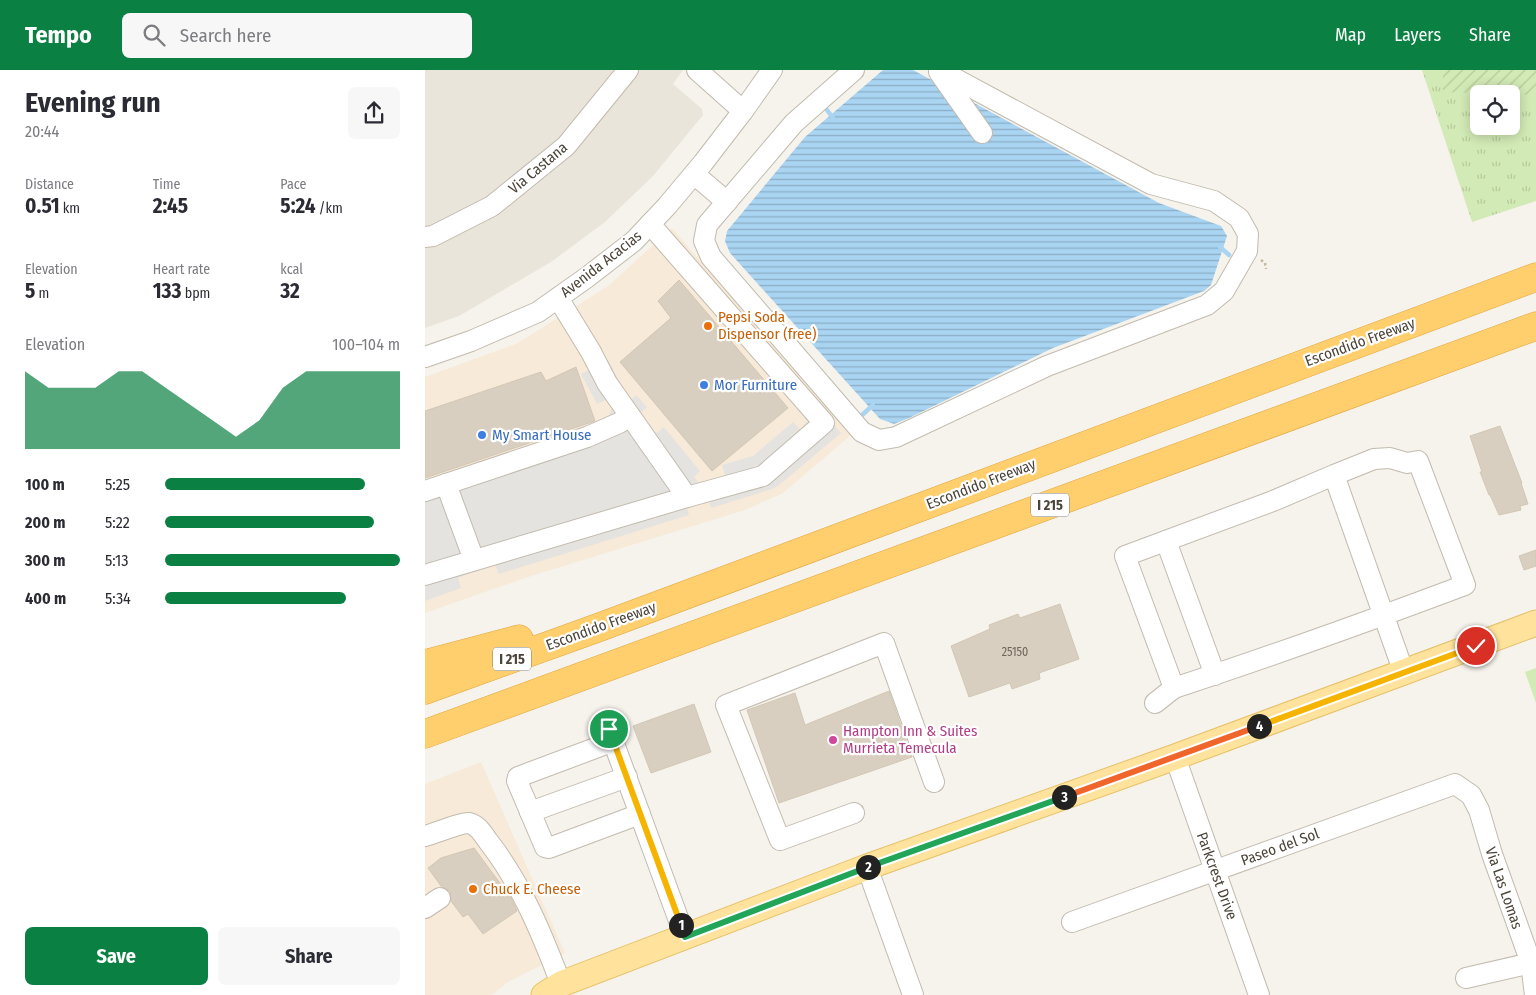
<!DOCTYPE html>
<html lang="en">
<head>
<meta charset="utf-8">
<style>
	body { margin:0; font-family:"Fira Sans Condensed",sans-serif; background:#f7f7f7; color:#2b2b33; height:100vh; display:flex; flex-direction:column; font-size:19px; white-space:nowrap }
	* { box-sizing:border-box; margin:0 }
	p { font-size:16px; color:#7c7c81 }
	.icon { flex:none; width:28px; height:28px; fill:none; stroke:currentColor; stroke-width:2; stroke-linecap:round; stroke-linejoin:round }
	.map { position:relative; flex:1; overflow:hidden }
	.panel { display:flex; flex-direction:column; background:#fff; width:425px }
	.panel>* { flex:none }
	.buttons { position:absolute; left:1045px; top:15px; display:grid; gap:10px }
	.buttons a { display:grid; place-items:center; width:50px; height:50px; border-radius:8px; background:#fff; box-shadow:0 2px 12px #0003; font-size:25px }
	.pin { position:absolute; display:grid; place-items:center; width:42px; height:42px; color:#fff; margin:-21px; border:2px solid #fff; border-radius:50%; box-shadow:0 1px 5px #0007 }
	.km { position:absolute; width:25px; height:25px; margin:-12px; border-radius:50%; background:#222; color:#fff; font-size:14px; line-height:25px; text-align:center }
	.round { display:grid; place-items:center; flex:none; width:52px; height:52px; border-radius:8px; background:#f7f7f7 }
	.summary { display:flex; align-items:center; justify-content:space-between; height:85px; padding:0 25px }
	h1 { font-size:28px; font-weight:700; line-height:38px }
	.metrics { display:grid; grid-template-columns:repeat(3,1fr); gap:8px; height:85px; padding:5px 25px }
	.metrics div { display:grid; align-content:center }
	.metrics b { font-size:21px; font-weight:700 }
	.metrics small { font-size:14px; font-weight:400 }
	.metrics p { font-size:14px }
	.chart { height:140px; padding:10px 25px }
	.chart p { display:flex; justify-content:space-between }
	.chart svg { width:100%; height:90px; margin-top:5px; fill:#0b8043; opacity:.7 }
	.cta { display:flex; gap:10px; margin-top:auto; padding:10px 25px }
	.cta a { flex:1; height:58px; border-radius:8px; background:#0b8043; color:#fff; font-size:20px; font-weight:700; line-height:58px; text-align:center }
	.cta a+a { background:#f7f7f7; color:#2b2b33 }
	ul { padding:0 25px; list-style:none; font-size:16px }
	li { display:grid; grid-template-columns:80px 60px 1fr; align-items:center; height:38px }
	li i { height:12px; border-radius:6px; background:#0b8043 }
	header { display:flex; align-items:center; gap:30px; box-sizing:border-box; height:70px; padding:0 25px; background:#0b8043; color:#fff }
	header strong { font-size:24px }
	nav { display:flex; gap:28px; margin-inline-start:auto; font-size:18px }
	.search { width:350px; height:45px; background:#f7f7f7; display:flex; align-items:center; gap:12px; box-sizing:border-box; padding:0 18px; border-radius:8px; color:#7c7c81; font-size:19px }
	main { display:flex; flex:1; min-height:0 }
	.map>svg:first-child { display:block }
</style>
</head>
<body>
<header>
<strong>Tempo</strong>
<div class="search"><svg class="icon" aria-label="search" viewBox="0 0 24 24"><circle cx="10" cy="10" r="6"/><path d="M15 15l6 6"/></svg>Search here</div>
<nav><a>Map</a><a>Layers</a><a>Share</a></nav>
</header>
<main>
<section class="panel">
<div class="summary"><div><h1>Evening run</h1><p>20:44</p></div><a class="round"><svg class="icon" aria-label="share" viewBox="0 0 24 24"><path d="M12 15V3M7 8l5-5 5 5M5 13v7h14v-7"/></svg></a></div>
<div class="metrics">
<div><p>Distance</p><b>0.51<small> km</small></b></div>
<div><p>Time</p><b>2:45</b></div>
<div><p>Pace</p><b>5:24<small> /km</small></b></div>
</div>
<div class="metrics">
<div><p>Elevation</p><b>5<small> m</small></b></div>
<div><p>Heart rate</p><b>133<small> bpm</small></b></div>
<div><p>kcal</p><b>32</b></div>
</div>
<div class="chart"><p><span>Elevation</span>100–104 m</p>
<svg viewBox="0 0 160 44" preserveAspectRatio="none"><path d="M0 44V6L10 14L20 14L30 14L40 6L50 6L60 14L70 22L80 30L90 38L100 30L110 14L120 6L130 6L140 6L150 6L160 6V44z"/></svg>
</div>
<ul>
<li><b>100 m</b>5:25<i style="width:85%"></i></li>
<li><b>200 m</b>5:22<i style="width:89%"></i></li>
<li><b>300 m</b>5:13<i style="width:100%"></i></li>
<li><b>400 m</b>5:34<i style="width:77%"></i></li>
</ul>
<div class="cta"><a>Save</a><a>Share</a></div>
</section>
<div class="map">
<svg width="1111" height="925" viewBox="0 0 1111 925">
	<defs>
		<pattern id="grass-tufts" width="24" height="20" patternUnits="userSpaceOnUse" patternTransform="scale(1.25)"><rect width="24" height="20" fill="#d2eab5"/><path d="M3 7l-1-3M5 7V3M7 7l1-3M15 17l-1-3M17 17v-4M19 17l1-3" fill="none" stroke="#b6ca9c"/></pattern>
		<pattern id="garden-furrows" width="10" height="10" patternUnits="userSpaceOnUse" patternTransform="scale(1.25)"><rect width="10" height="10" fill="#d2eab5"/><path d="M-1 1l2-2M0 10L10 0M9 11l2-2" fill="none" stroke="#b6ca9c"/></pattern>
		<pattern id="water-rules" width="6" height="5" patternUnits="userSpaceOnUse" patternTransform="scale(1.25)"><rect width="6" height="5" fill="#a9d4f2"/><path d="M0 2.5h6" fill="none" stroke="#8caec5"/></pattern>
	</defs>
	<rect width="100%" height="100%" fill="#f6f3ec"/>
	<path fill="#eae5da" d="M0,0h258l-10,14 29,25 1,6 -50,61 -48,46 -54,40 -92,54 -34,12z"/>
	<g fill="#f7ead8">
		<path d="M247,158l179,207 -68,58 -38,17 -217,67 -103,36v-236l93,-34 90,-57z"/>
		<path d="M56,692l84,191 -57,29 -16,13h-67v-211z"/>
	</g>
	<g fill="url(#grass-tufts)" fill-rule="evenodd">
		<path d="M997,0h114v131l-64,21zM1054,24h32v32h-32z"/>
		<path d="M1111,598v35l-11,-31z"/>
	</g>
	<path fill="url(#garden-furrows)" d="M1018,0h93v25l-93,-3z"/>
	<path fill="#e5e3e0" d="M183,290l20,38 4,1 4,-4 11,12 -8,7 14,19 5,-1 6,-5 36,44 -6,6 5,6 20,-5 6,-3 -3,-10 31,-9 40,-34 8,8 5,-8 27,2 8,9 -63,53 -6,3 -61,19 -3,-9 -22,6 3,10 -190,59 -4,-9 -37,13 3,10 -36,13v-119l182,-62 4,-10v-5l-5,-5 -9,4 -16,-30z"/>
	<path fill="url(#water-rules)" d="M458,0h30l246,133 62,23 6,10 -16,49 -7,6 -151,57 -144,70 -15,6 -14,-5 -150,-166 -5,-12 2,-10 78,-94z"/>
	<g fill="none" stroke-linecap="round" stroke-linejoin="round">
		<g stroke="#a9d4f2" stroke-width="4.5">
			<path d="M402,40l6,8"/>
			<path d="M795,177l9,8"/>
			<path d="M436,346l12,-11"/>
		</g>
	</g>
	<g fill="#d8cfc1" stroke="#d3c7b4">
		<path d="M254,210l109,128 -76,63 -92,-109 51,-44 -13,-17z"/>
		<path d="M151,297l19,54 -170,57v-67l116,-39 5,9z"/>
		<path d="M1075,356l22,57h-1l7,21 -8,2 1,4 -22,5 -9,-20h-1l-9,-23h2l-12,-36z"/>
		<path d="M1111,480v16l-12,4 -5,-14z"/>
		<path d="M635,534l19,55 -40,14 1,6 -28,10 -2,-6 -41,14 -18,-51 39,-17 -1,-4 29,-11 2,4z"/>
		<path d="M464,621l23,66 -133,46 -32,-93 48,-17 10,32z"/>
		<path d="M269,634l17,48 -60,21 -18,-47z"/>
		<path d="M49,778l37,50 6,13 -34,23 -15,-20 -5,3 -12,-16 -1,-10 -9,-5 -13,-18 13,-10z"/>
	</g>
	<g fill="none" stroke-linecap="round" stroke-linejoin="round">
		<g stroke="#c2bbae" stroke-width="22">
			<g id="minor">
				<path d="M272,0l46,41"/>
				<path d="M429,0l-60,53 -87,102 -3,16 7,16 151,175 17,8 17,-3 151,-71 160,-61 17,-14 23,-40 1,-17 -9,-16 -25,-17 -63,-17 -212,-114"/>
				<path d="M514,2l43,61"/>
				<path d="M269,104l33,28"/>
				<path d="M0,167l8,-1 59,-30 74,-60 62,-76"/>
				<path d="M133,228l33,54 16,31 80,114 76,-21 61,-53 -174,-199"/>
				<path d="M0,287l46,-16 67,-29 48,-34 48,-37 33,-35 36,-43 40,-52 29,-41"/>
				<path d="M909,405l40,-16 16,-1 17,5 11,-2 47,124c-96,36 -193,71 -291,103l-49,-132 148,-55 61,-26 70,198"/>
				<path d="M21,414l28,76"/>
				<path d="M0,421l162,-54 32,-14 11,-7"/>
				<path d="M741,471l49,134"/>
				<path d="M0,505l262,-78"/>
				<path d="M730,633l19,-15"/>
				<path d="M184,660l76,207"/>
				<path d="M189,671l-96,36 -1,4 28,66 4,1 91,-34"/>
				<path d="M750,687l84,238"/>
				<path d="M105,742l97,-35"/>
				<path d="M429,743l-74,27 -54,-135 158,-62 50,139"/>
				<path d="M0,766c8,-2 37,-14 44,-13 9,2 14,11 19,18 33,42 54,93 73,143"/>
				<path d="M442,797l46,128"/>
				<path d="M0,838l15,-10"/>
				<path d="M647,852l383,-138 16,11 8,15 13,44 39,109 4,32"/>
				<path d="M1041,908l65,-15"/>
			</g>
		</g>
		<g stroke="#e6c16a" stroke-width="27">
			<path id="major" d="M119,925l17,-11 306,-117 308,-110 361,-134"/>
		</g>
		<g stroke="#e0a43c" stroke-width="29">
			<g id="highway">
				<path d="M0,594l94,-25"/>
				<path d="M0,620l175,-63 936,-350"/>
				<path d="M0,664l1111,-408"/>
			</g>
		</g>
		<path stroke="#c4b79f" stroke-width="2.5" stroke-dasharray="2.5 2.5" stroke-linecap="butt" d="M836,190l4,3 1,6"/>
		<use href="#minor" stroke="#fff" stroke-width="20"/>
		<use href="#major" stroke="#ffe39c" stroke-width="25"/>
		<use href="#highway" stroke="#ffcf6e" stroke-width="28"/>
	</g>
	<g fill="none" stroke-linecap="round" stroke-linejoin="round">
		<g stroke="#fff" stroke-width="10">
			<path id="split-1" d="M184,659l72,196"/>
		</g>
		<g stroke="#fff" stroke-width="10">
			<path id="split-2" d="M256,855l4,12 183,-70"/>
		</g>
		<g stroke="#fff" stroke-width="10">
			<path id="split-3" d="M443,797l196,-70"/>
		</g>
		<g stroke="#fff" stroke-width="10">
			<path id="split-4" d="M639,727l195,-71"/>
		</g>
		<g stroke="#fff" stroke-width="10">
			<path id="split-5" d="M834,656l217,-80"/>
		</g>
		<use href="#split-1" stroke="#f5b400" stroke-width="6"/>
		<use href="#split-2" stroke="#22a559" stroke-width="6"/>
		<use href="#split-3" stroke="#22a559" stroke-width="6"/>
		<use href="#split-4" stroke="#f0652b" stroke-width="6"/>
		<use href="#split-5" stroke="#f5b400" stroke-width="6"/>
	</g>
	<g fill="#e8710a" stroke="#fff" stroke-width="2">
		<circle cx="283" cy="256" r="5"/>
		<circle cx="48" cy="819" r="5"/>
	</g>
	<g fill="#3f7fe0" stroke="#fff" stroke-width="2">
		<circle cx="279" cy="315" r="5"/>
		<circle cx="57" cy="365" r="5"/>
	</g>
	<circle fill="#d1479c" stroke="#fff" stroke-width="2" cx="408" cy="670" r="5"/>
	<g text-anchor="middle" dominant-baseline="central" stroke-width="4.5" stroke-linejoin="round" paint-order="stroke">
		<g font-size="12" fill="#6e675b">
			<text x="590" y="582">25150</text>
		</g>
		<g fill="#fff" stroke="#817c74" stroke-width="1">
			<rect x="606" y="423.5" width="38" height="23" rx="4"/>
			<rect x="68" y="577.5" width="38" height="23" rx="4"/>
		</g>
		<g font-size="14" font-weight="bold" fill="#4b4439">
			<text x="625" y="435">I 215</text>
			<text x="87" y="589">I 215</text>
		</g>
		<g font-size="15" fill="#4b4439" stroke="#fff">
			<text transform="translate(113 98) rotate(-40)">Via Castana</text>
			<text transform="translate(176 194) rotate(-38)">Avenida Acacias</text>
			<text transform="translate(935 272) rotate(-20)">Escondido Freeway</text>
			<text transform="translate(556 414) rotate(-21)">Escondido Freeway</text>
			<text transform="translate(176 556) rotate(-20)">Escondido Freeway</text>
			<text transform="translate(855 777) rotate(-20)">Paseo del Sol</text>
			<text transform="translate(792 806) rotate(70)">Parkcrest Drive</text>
			<text transform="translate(1079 818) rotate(71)">Via Las Lomas</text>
		</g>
		<g font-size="15" fill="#c56008" stroke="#fff" text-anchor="start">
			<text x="293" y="247">Pepsi Soda<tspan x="293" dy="17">Dispensor (free)</tspan></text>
			<text x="58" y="819">Chuck E. Cheese</text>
		</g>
		<g font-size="15" fill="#366cbe" stroke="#fff" text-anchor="start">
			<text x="289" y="315">Mor Furniture</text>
			<text x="67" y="365">My Smart House</text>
		</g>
		<g font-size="15" fill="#b23c85" stroke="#fff" text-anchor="start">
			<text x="418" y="661">Hampton Inn &amp; Suites<tspan x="418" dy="17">Murrieta Temecula</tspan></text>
		</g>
	</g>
</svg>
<div class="buttons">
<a><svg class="icon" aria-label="locate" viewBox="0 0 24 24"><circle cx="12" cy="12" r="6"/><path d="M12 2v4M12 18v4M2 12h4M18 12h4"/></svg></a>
</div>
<div class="pin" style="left:184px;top:659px;background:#1e9e55"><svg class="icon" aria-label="arrive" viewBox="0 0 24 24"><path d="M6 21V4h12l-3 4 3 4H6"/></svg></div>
<div class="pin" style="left:1051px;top:576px;background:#d93025"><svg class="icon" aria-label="check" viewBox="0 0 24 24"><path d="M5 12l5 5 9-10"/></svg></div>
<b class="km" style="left:256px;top:855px">1</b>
<b class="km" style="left:443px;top:797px">2</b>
<b class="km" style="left:639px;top:727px">3</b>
<b class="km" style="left:834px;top:656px">4</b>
</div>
</main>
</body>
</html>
